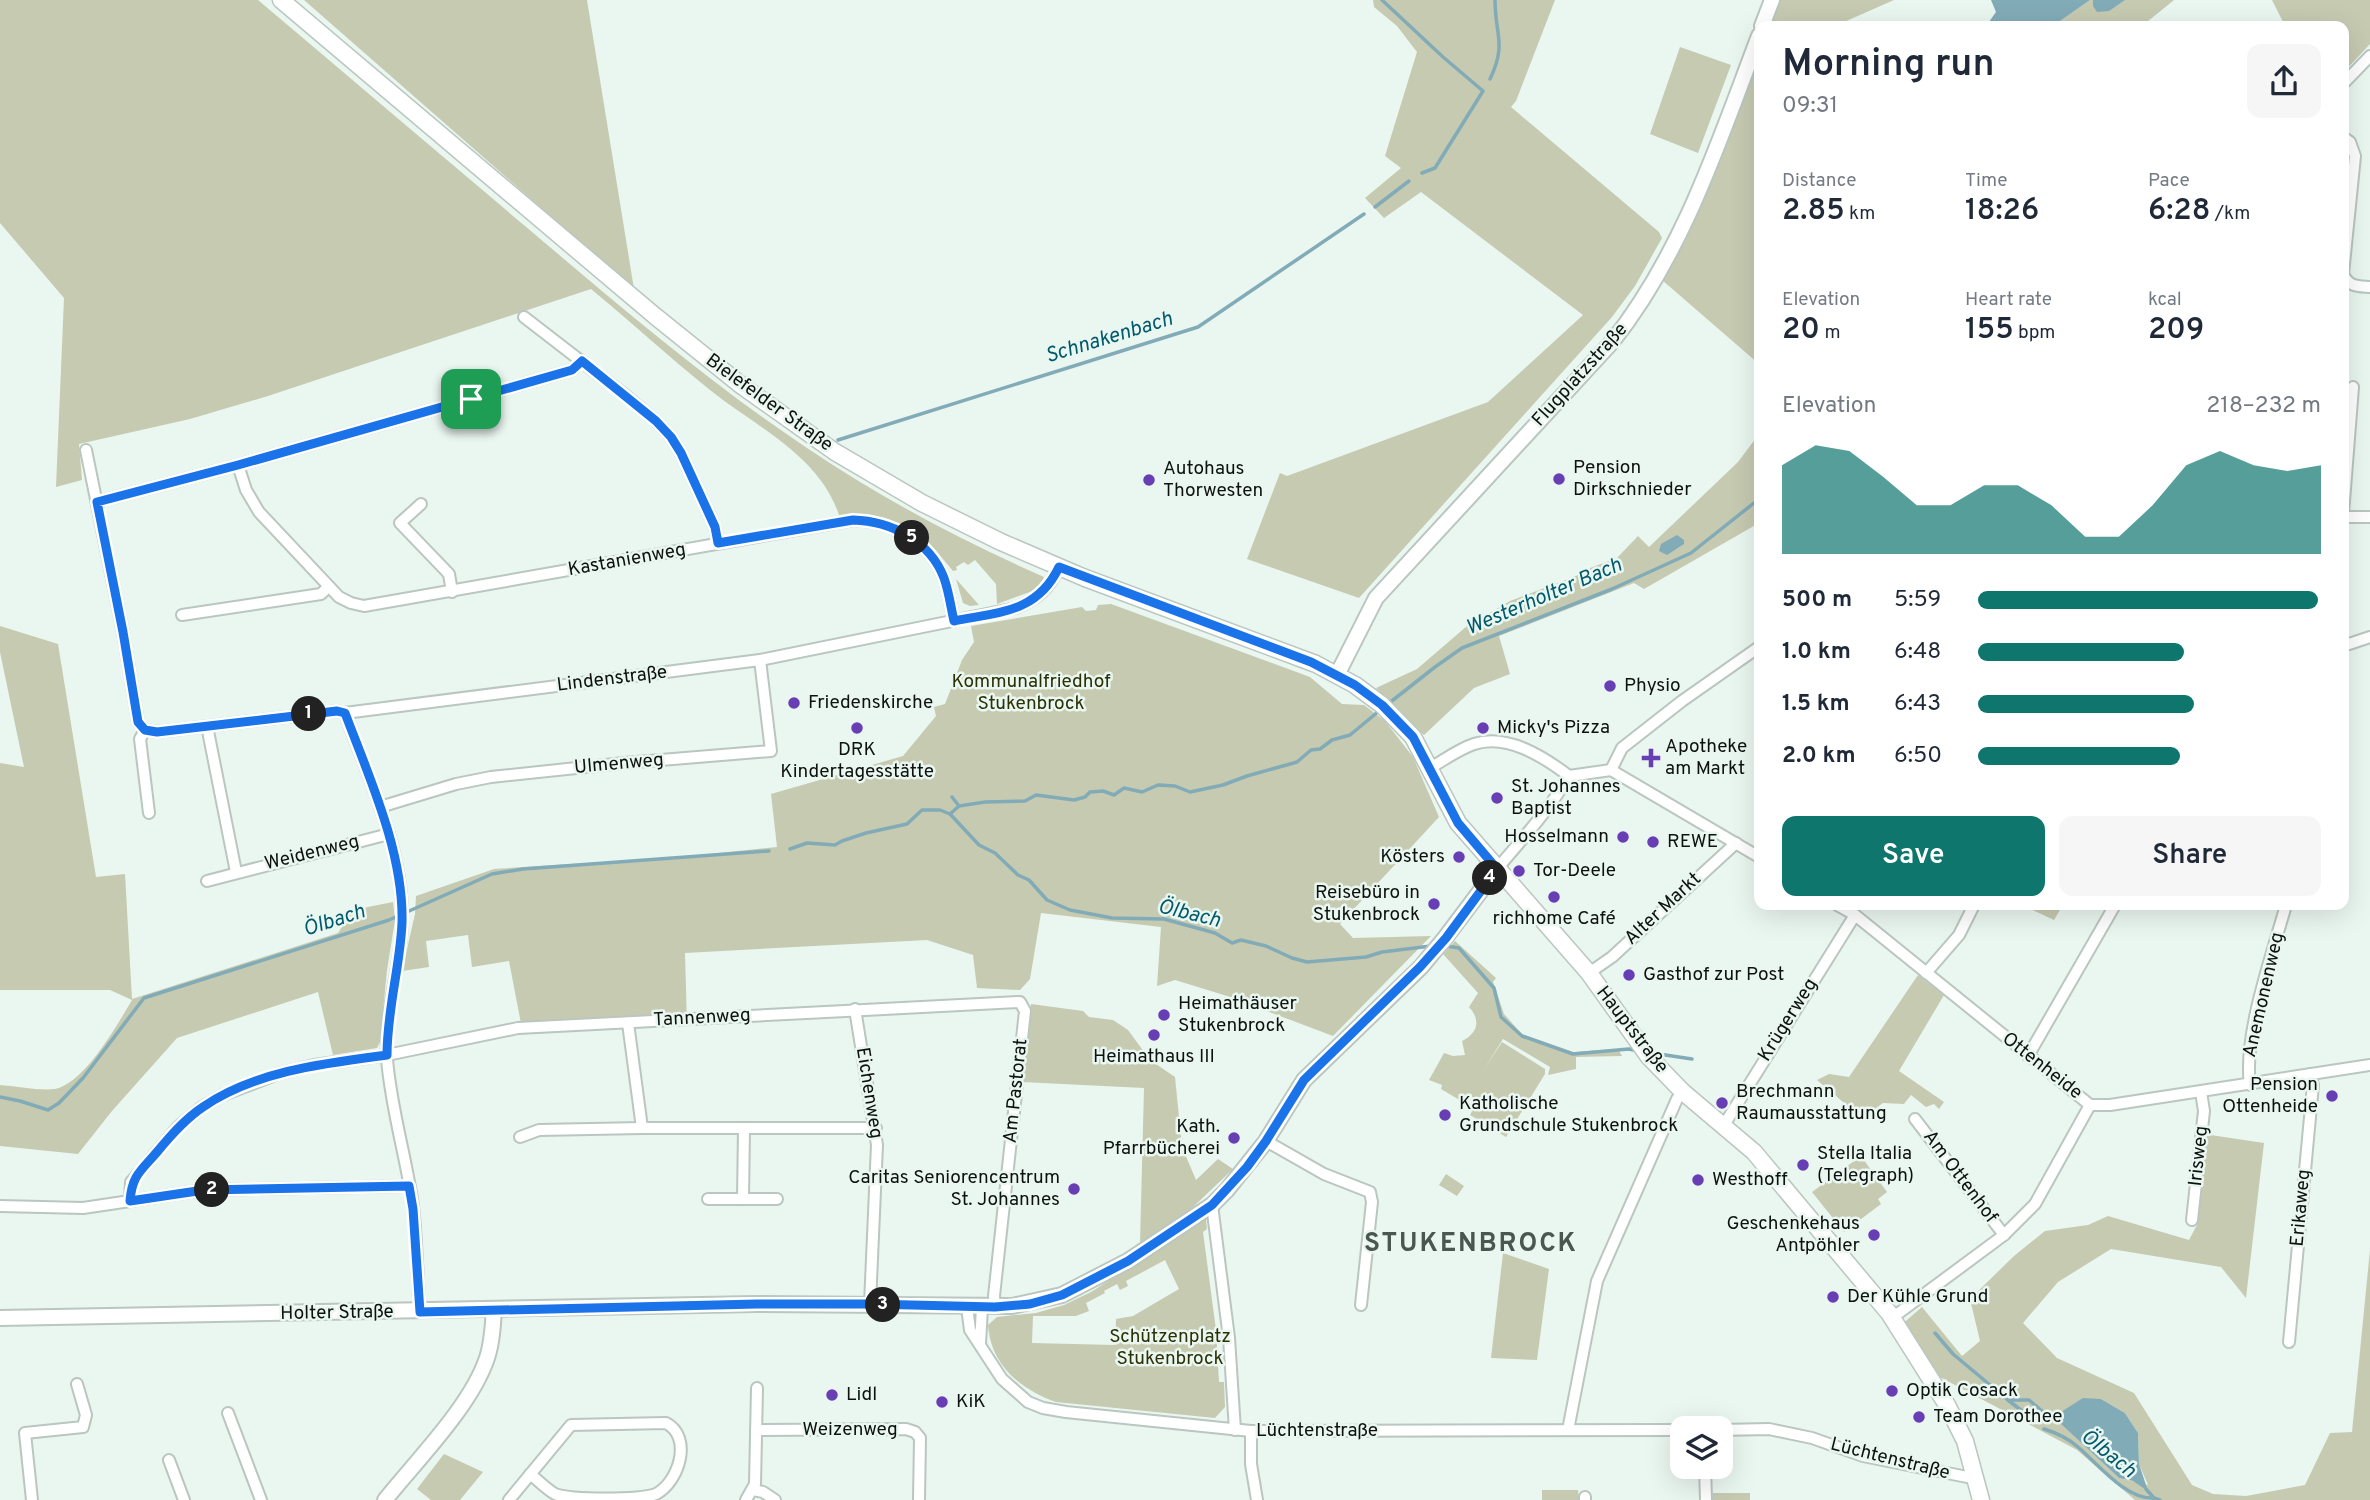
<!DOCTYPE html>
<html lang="en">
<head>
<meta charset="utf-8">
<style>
	body { margin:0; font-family:Overpass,sans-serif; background:#f6f6f7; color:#1f2937; height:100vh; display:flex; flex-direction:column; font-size:26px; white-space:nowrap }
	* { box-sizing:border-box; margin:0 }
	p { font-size:23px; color:#747a83 }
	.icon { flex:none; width:38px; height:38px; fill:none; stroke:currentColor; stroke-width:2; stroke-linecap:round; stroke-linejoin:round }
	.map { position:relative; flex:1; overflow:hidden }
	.drawer { position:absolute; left:1754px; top:21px; width:595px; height:889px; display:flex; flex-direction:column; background:#fff; border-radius:14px; box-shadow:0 7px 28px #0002 }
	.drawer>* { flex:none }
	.fabs { position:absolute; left:1670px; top:1416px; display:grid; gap:14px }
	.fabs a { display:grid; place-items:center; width:63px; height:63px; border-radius:14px; background:#fff; box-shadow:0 7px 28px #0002; font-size:35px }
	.pin { position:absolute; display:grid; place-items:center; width:60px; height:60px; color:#fff; margin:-30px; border-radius:14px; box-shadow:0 4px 10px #0006 }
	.km { position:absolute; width:35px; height:35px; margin:-18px; border-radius:50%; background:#222; color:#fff; font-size:19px; line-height:35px; text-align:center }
	.round { display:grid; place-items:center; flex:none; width:74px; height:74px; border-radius:14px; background:#f6f6f7 }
	.head { display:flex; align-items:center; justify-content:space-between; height:119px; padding:0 28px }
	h1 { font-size:38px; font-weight:600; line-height:52px }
	.metrics { display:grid; grid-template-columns:repeat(3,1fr); gap:10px; height:119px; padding:7px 28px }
	.metrics div { display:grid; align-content:center }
	.metrics b { font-size:30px; font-weight:600 }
	.metrics small { font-size:19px; font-weight:400 }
	.metrics p { font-size:19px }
	.chart { height:196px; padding:14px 28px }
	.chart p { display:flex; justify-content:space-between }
	.chart svg { width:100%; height:126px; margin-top:7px; fill:#0f766e; opacity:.7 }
	.button { display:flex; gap:14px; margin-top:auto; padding:14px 28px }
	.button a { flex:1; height:80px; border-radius:14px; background:#0f766e; color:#fff; font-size:28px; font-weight:600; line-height:80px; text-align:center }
	.button a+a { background:#f6f6f7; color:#1f2937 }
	ul { padding:0 28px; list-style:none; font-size:23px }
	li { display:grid; grid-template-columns:112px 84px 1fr; align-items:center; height:52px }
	li i { height:18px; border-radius:9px; background:#0f766e }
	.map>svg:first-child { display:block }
</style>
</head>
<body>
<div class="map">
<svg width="2370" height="1500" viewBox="0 0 2370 1500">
	<rect width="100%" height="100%" fill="#eaf6f0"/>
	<g fill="#c6cab1" fill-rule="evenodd">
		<path d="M0,0h258c89,75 178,151 267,226 91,77 183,156 282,222 74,50 155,93 237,129l-6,12 -41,15 -1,-20 -21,-24 -7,5 -4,-3 -8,5 1,3 -4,1c-33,-42 -59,-59 -114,-56 -20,-60 -83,-88 -129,-125 -41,-33 -79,-68 -119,-101l-323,107 -78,23 -111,25 3,36 -26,7 8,-189 -64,-75z"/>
		<path d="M304,0h283l47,289z"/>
		<path d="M1373,0h182l-39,101 -5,6 148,125 3,6 -27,48 -23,31 -253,281 -112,-39 33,-86 7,3 201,-74 95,-87 -162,-123 -37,26 -19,-20 36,-30 -16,-12 32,-104 -20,-26 -23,-19z"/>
		<path d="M1780,0h114l-59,26h-65z"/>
		<path d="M2090,0h84l-32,26h-89z"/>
		<path d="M2272,0h98v44l-27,29v-47h-58z"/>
		<path d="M1680,47l51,18 -33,88 -48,-19z"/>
		<path d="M1759,55v309l-97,-84 23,-39z"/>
		<path d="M1759,434v89l-115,66 -10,-6 -135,53 11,38 -36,14 -50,47 -48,-47 41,-19 50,-43 43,-25 66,-25 14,-8 27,-10 21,-22 11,11 89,-85z"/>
		<path d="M956,579l23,26 -9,1 -7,-3z"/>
		<path d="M1111,604l199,73 32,27 22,1 21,16 28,36 26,60 -99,107 13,14 78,-2 -98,100 -106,-40 -52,-16 -18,6 4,-59 -120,-14 -11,66 -10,11 -43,-2 -4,-33 -46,-15 -242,13 2,71 -164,10 -14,-73 -37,6 -4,-32 -42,6 3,26 -27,4 13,-57 1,-18 78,-27 186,-12 97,-10 -6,-53 132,-38 33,-40 -2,-9 11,-3 17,-44 12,-18 -3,-16 111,-19 4,4 10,-1 2,-5z"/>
		<path d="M0,626l58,18 38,233 29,-3 7,125 206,-66 15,-23 40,-8 2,18 -8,50 -7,72 -3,6 -44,7 -15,-63 -141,46 -65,73 -34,43 -78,-8v-61c15,1 40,6 55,4 30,-6 62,-64 77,-89l-22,-10h-110v-227l24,4 -24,-115z"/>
		<path d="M2022,905h41l-9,15z"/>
		<path d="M1455,941l41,37 -3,4 11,32 18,20 51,18 45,-3 4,7 -46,1v12l-28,6 2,-8 -47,-28 -20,32 19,-29 43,27v5l-39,63 -36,-22 8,-14 -10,-7 -5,8 -22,-13 1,-4 -13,-5 15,-27 9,3 12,-1 -3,-14c16,-8 19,-21 7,-34l9,-14 -35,-39z"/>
		<path d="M1918,975l26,20 -45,76 45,31 -5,7 -5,-5 -8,3 -15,-12 -7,9 -21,-1 -21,15 -45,-38 12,-6 20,3z"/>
		<path d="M1031,1004l52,7 6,6 24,3 15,10 22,30 25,17 7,70 14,33 22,-21 15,10 -41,39 -52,35 4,-155 -122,-6z"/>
		<path d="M2204,1134l60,9 -18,155 -25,-31 -110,-18 -53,33 -35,41 34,35 77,35 58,92 21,9 33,2 59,-11 25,-52 22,-1 18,-182v250h-235l-58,-50 -139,-74 -38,-50 22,-19 40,49 18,-15 -10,-42 44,-43 31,-25 43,-6 20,-9 81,24 9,-17 -1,-14zM2101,1399l24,14 13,20 1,31 9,21 -29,-7 -52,-49z"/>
		<path d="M1861,1156l26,36 -9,7 3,5 -37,28 -32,-40z"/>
		<path d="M1446,1174l18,12 -7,10 -18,-11z"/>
		<path d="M1206,1219l1,10 -4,3 13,98 3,52h5l1,25 -10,11 -159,-16c-36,-13 -65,-37 -68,-77l9,-8 39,-4 28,-8 27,-13zM1165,1260l14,29 -46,27 -17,3 -1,26 -83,-2 1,-27h43l13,-5 -3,-8 19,-10 -1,-2 13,-7 3,6 8,-4 -2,-5z"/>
		<path d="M1503,1253l46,16 -12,91 -46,-2z"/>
		<path d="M444,1454l39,18 -23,28h-29l-14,-11z"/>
		<path d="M1542,1490h36l1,10h-37z"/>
		<rect x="1713" y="1493" width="37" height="7"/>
	</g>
	<g fill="#82abb8">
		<path d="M1991,0h99l-37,26h-67l10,-14z"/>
		<path d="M2093,0h32l-16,11 -12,1 -4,-6z"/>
		<path d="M1677,535l7,5v4l-17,11 -8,-4 2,-7z"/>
		<path d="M2083,1398l18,1 24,14 13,20 1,31 9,27 -15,-10 -14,-3 -60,-56 2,-10z"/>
	</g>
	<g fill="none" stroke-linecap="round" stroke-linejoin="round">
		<g stroke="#82abb8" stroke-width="3.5">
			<path d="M1382,0l61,57 40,34 -48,77 -13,5"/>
			<path d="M1490,79c17,-35 5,-44 5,-79"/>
			<path d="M1375,207l34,-26"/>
			<path d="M838,440l360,-113 166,-113"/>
			<path d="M1388,704l47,-37 27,-19 150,-59 79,-36 68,-54"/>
			<path d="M952,797l7,9"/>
			<path d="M950,814l9,-8 26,-4 40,-1 11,-6 38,5 11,-3 5,-5 13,-1 11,4 10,-7 18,4 16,-7 17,1 15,6 33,-7 24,-9 50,-14 14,-12 9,-1 12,-9 18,-5 29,-24"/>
			<path d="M790,849l17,-6 28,2 7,-4 24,-8 41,-9 15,-14h18l10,4 29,31 16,8 23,22 11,5 18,20 23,10 42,8 52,1 51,14 17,10 9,-3 25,6 26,12 15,4 59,-5 16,-5 49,-6"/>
			<path d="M1446,946l13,2 35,40 7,29 21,19 51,18 56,-5 9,2"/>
			<path d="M1652,1053l40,6"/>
			<path d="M0,1097l20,4 28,9 11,-7 24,-25 61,-80 245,-78 103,-46 31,-5 246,-18"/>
			<path d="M1935,1333l18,21 55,46h21l21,18"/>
			<path d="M2008,1400l23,18"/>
			<path d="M2044,1429c13,4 24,9 34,18 19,16 48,53 76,51"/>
			<path d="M2146,1489l8,9 6,2"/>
		</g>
		<g stroke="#bac6c0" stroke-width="14">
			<g id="minor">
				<path d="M2343,84l27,-28"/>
				<path d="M2343,137l7,5 5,14 -12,118c6,13 14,12 27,13"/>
				<path d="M524,317l101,78 31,26 15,16 10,16 34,74 3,16"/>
				<path d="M86,450l37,182 15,90 7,8"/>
				<path d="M238,465l8,25 13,22 80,85 12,6 13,3 489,-86c38,1 77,21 91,58 5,14 7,30 10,43"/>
				<path d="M97,502l141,-37 334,-95 10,-9"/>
				<path d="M421,504l-21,19 49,51 3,18"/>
				<path d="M2343,514l10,-127"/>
				<path d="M2343,517h27"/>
				<path d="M182,615l139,-21 7,-7"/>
				<path d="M2343,646l27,-9"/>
				<path d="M345,713c24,66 59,138 57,209 -1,46 -18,91 -15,137 4,50 19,97 26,147 4,35 4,70 7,106"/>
				<path d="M207,726l29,146"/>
				<path d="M145,730l12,2 180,-21 8,2 415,-53 256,-52c22,-10 33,-19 43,-41"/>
				<path d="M145,730l-5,9 9,74"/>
				<path d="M1430,768c14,-8 29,-19 44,-24 33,-11 70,13 95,32"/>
				<path d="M1611,770l11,-22 60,-47 77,-54"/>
				<path d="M1611,770l148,87"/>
				<path d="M380,807l76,-23 35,-7 133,-14 147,-12 -11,-91"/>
				<path d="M1497,869c26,-31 52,-59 72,-93l42,-6"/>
				<path d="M207,881l182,-47"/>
				<path d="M1837,905l18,10 235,190h20l260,-40"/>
				<path d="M1589,973l23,-16 124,-114"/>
				<path d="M1926,973l33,-38 15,-30"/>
				<path d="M855,1009l22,136 -7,159"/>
				<path d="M628,1023l14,105"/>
				<path d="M2028,1056l87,-151"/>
				<path d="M2250,1085c-7,-50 22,-130 36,-180"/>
				<path d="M1915,1119l89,116"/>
				<path d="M1724,1125l131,-210"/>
				<path d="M520,1137l19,-7 103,-2h234"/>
				<path d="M1266,1141l58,33 46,18 2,10 -11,103"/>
				<path d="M708,1199h69"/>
				<path d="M743,1199l1,-71"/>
				<path d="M130,1201l1,-19 47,-55 24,-20 21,-12 55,-21 36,-9 73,-10 131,-27 502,-26 5,9 -31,285 1,11"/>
				<path d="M1212,1205l17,133 6,92"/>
				<path d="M0,1206l83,2 121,-18 205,-4"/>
				<path d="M2192,1220l12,-109 -3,-19"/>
				<path d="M967,1307l3,23 32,49 26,23 15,6 23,4 185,19 431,-1"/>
				<path d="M1892,1318l112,-83 31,-31 55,-99"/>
				<path d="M2289,1342l24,-257 -3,-11"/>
				<path d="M980,1344l2,-37"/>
				<path d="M228,1413l33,87"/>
				<path d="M756,1430l150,-1 9,3 5,6 -1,62"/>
				<path d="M1568,1430l29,-149 80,-182 6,-7"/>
				<path d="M1720,1430l49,-1 43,9 51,18 114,23"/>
				<path d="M1251,1431v33l6,36"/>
				<path d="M169,1460l15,40"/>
				<path d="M1705,1466l1,34"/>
				<path d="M753,1490l10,2 12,8"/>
				<path d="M1585,1497v3"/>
				<path d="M32,1500l-7,-67 58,-6 3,-12 -9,-31"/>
				<path d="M509,1500l62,-75 95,-2c27,14 13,59 -10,71 -17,6 -84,6 -101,0 -9,-5 -17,-14 -25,-20"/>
				<path d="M746,1500l9,-16 2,-96"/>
			</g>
		</g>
		<g stroke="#bac6c0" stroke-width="18">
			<g id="tertiary">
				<path d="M1762,26l10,-26"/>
				<path d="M1337,675l39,-77 236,-256c71,-89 107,-201 147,-306"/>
				<path d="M0,1318l756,-14 256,2 50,-11 66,-34 84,-56 15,-15 39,-49 38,-61 117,-113 24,-29 52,-69"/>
				<path d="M385,1500c32,-40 86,-94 102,-142 5,-15 6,-32 7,-49"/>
			</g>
		</g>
		<g stroke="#bac6c0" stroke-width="19">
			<path id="secondary" d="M281,0l374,316 87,70 93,66 87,51 79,39 84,36 231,86 39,21 27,20 31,32 45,86 131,150 60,84 34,35 71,60 135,161 58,92 18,36 16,59"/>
		</g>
		<use href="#minor" stroke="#fff" stroke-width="10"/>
		<use href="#tertiary" stroke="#fff" stroke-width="14"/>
		<use href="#secondary" stroke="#fff" stroke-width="16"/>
	</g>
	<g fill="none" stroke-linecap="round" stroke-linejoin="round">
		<g stroke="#fff" stroke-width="14">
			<path id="route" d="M582,361l74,60 15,16 10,16 34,74 3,16 135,-23c38,1 77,21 91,58 5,14 7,30 10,43 45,-9 83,-8 105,-54l252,95 44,23 27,20 31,32 45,86 39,46 -51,69 -26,29 -116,113 -38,61 -19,26 -35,38 -84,56 -66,34 -32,9 -35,3 -125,-3h-113l-337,8 -7,-103 -4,-23 -205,4 -74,11c2,-26 11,-30 27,-49 14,-17 28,-33 46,-45 52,-36 123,-44 184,-52 0,-45 13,-88 15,-132 2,-70 -33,-146 -57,-210l-8,-2 -180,21 -12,-2 -7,-8 -15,-90 -26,-130 141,-37 334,-95z"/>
		</g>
		<use href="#route" stroke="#1a73e8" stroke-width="9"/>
	</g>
	<g fill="#683eb5" stroke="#eaf6f0" stroke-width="2.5">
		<circle cx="1559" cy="479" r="7"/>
		<circle cx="1149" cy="480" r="7"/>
		<circle cx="1610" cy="686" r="7"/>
		<circle cx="794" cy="703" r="7"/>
		<circle cx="857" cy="728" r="7"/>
		<circle cx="1483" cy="728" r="7"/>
		<path d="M1647.5 747.5h7v7h7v7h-7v7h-7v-7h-7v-7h7z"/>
		<circle cx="1497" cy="798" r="7"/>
		<circle cx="1623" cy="837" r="7"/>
		<circle cx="1653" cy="842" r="7"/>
		<circle cx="1459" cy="857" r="7"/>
		<circle cx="1519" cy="871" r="7"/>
		<circle cx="1554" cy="897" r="7"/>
		<circle cx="1434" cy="904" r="7"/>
		<circle cx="1629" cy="975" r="7"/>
		<circle cx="1164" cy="1015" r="7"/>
		<circle cx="1154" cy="1035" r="7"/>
		<circle cx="2332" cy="1096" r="7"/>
		<circle cx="1722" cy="1103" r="7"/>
		<circle cx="1445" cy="1115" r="7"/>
		<circle cx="1234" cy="1138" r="7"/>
		<circle cx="1803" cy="1165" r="7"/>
		<circle cx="1698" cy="1180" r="7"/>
		<circle cx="1074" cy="1189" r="7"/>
		<circle cx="1874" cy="1235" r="7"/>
		<circle cx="1833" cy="1297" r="7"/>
		<circle cx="1892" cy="1391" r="7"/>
		<circle cx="832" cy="1395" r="7"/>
		<circle cx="942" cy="1402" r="7"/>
		<circle cx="1919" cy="1417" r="7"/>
	</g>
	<g text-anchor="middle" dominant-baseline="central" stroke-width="5" stroke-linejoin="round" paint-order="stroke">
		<g font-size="19" fill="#0d1210" stroke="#eaf6f0">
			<text transform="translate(1580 375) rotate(-48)">Flugplatzstraße</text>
			<text transform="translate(769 403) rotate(36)">Bielefelder Straße</text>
			<text transform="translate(627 560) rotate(-10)">Kastanienweg</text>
			<text transform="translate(612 679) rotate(-7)">Lindenstraße</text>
			<text transform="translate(619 764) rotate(-5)">Ulmenweg</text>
			<text transform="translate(312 853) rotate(-14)">Weidenweg</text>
			<text transform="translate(1663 909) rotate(-43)">Alter Markt</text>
			<text transform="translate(2264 995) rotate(-77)">Anemonenweg</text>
			<text transform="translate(702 1018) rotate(-3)">Tannenweg</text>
			<text transform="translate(1788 1020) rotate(-58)">Krügerweg</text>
			<text transform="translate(1632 1030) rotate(52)">Hauptstraße</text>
			<text transform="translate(2042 1066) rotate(38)">Ottenheide</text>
			<text transform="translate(1016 1091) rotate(-84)">Am Pastorat</text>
			<text transform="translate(869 1093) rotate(81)">Eichenweg</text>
			<text transform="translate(2199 1156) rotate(-84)">Irisweg</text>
			<text transform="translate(1960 1177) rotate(53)">Am Ottenhof</text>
			<text transform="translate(2301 1208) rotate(-85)">Erikaweg</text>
			<text transform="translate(337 1313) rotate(-1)">Holter Straße</text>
			<text x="850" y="1430">Weizenweg</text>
			<text x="1317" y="1431">Lüchtenstraße</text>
			<text transform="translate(1890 1459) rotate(14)">Lüchtenstraße</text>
		</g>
		<g font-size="19" fill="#0d1210" stroke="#eaf6f0" text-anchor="start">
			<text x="1573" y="468">Pension<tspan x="1573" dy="22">Dirkschnieder</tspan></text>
			<text x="1163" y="469">Autohaus<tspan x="1163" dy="22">Thorwesten</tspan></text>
			<text x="1624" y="686">Physio</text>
			<text x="808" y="703">Friedenskirche</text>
			<text x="1497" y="728">Micky's Pizza</text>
			<text x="1665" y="747">Apotheke<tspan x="1665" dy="22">am Markt</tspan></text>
			<text x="857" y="750" text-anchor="middle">DRK<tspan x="857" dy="22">Kindertagesstätte</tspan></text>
			<text x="1511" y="787">St. Johannes<tspan x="1511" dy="22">Baptist</tspan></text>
			<text x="1609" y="837" text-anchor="end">Hosselmann</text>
			<text x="1667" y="842">REWE</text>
			<text x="1445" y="857" text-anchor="end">Kösters</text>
			<text x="1533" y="871">Tor-Deele</text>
			<text x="1420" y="893" text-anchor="end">Reisebüro in<tspan x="1420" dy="22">Stukenbrock</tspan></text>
			<text x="1554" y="919" text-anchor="middle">richhome Café</text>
			<text x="1643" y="975">Gasthof zur Post</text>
			<text x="1178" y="1004">Heimathäuser<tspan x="1178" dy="22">Stukenbrock</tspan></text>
			<text x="1154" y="1057" text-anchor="middle">Heimathaus III</text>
			<text x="2318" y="1085" text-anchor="end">Pension<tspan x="2318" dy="22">Ottenheide</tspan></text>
			<text x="1736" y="1092">Brechmann<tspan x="1736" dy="22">Raumausstattung</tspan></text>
			<text x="1459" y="1104">Katholische<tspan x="1459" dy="22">Grundschule Stukenbrock</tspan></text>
			<text x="1220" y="1127" text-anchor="end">Kath.<tspan x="1220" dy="22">Pfarrbücherei</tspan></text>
			<text x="1817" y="1154">Stella Italia<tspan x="1817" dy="22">(Telegraph)</tspan></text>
			<text x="1060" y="1178" text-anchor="end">Caritas Seniorencentrum<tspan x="1060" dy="22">St. Johannes</tspan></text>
			<text x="1712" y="1180">Westhoff</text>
			<text x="1860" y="1224" text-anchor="end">Geschenkehaus<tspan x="1860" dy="22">Antpöhler</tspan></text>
			<text x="1847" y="1297">Der Kühle Grund</text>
			<text x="1906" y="1391">Optik Cosack</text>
			<text x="846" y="1395">Lidl</text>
			<text x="956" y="1402">KiK</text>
			<text x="1933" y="1417">Team Dorothee</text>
		</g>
		<g font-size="19" fill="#2c3105" stroke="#eaf6f0">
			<text x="1031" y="682">Kommunalfriedhof<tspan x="1031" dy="22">Stukenbrock</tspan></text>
			<text x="1170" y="1337">Schützenplatz<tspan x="1170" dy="22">Stukenbrock</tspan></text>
		</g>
		<g font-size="21" font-style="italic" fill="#005a6d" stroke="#eaf6f0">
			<text transform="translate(1109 338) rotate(-17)">Schnakenbach</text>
			<text transform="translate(1544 597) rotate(-23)">Westerholter Bach</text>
			<text transform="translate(1189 914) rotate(14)">Ölbach</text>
			<text transform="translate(334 921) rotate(-18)">Ölbach</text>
			<text transform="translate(2108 1454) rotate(39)">Ölbach</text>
		</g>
		<g font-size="26" font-weight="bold" letter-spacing="2" fill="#4b5651" stroke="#eaf6f0">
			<text x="1471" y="1244">STUKENBROCK</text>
		</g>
	</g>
</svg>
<div class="fabs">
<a><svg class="icon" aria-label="layers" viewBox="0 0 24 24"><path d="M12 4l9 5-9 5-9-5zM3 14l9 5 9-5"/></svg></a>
</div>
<div class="pin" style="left:471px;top:399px;background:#1e9e55"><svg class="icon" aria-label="arrive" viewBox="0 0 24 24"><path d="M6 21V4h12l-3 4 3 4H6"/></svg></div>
<b class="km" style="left:309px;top:714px">1</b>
<b class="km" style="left:212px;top:1190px">2</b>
<b class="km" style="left:883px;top:1305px">3</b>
<b class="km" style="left:1490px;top:878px">4</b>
<b class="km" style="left:912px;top:538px">5</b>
<section class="drawer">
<div class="head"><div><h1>Morning run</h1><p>09:31</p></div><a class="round"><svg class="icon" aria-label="share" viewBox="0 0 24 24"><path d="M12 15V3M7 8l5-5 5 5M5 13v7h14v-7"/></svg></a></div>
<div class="metrics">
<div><p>Distance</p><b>2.85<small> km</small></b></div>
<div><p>Time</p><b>18:26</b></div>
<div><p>Pace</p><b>6:28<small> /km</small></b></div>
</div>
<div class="metrics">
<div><p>Elevation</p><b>20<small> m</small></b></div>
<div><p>Heart rate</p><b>155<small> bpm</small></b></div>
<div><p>kcal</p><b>209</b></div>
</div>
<div class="chart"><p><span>Elevation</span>218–232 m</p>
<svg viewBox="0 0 160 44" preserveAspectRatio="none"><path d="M0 44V13L10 6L20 8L30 17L40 27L50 27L60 20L70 20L80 27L90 38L100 38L110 27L120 13L130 8L140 13L150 15L160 13V44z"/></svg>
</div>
<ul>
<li><b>500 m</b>5:59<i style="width:99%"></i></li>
<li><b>1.0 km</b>6:48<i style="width:60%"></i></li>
<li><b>1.5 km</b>6:43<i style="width:63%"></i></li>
<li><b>2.0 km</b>6:50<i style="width:59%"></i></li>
</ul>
<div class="button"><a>Save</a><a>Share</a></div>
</section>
</div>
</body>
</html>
